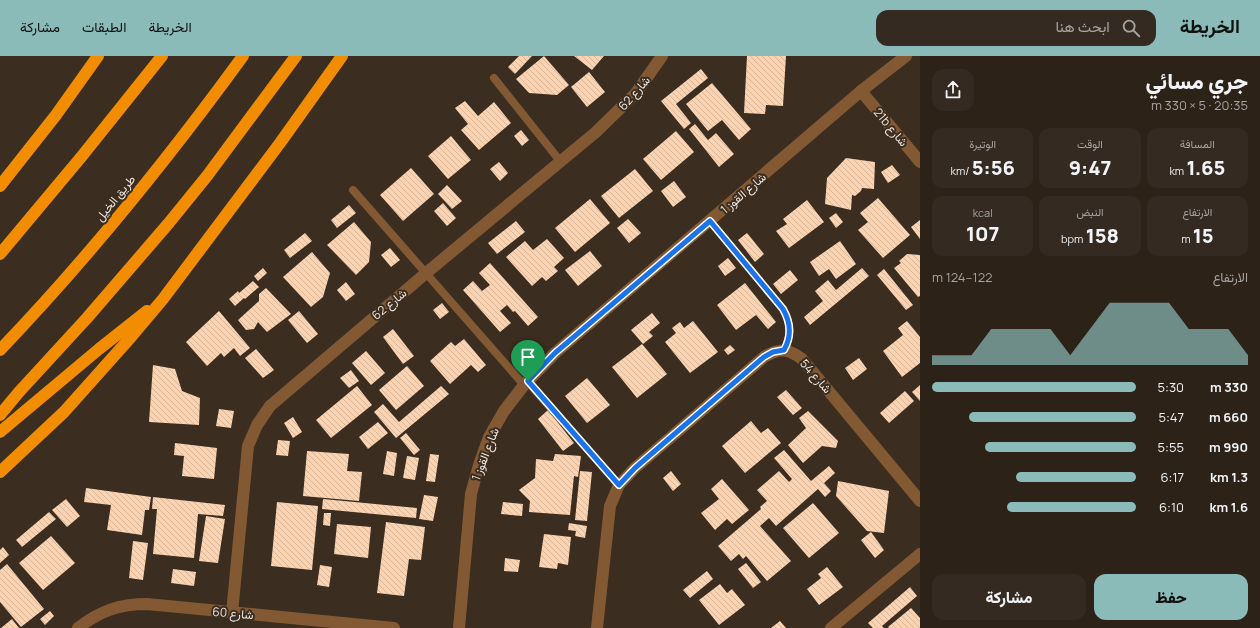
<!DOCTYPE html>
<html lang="ar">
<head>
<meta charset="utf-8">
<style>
	body { margin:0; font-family:Manrope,Vazirmatn,sans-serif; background:#342a21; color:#f1f3f6; direction:rtl; height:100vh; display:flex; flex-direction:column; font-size:15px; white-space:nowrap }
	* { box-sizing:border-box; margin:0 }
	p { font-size:13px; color:#a6a4a2 }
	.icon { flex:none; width:22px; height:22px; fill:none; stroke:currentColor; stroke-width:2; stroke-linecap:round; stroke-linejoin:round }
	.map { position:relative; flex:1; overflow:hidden; direction:ltr }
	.sheet { display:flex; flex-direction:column; background:#2c2218; width:340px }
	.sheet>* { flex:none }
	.pin { position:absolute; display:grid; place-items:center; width:34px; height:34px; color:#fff; margin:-41px -17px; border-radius:50% 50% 50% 0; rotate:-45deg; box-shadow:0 0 4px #0007 }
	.pin .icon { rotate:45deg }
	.round { display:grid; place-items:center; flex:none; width:42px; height:42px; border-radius:12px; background:#342a21 }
	.overview { display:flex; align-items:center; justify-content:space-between; height:68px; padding:0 12px }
	h1 { font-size:22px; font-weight:800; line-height:30px }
	.stats { display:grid; grid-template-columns:repeat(3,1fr); gap:6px; height:68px; padding:4px 12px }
	.stats div { display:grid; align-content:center; border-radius:10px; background:#342a21; text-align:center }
	.stats b { font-size:20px; font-weight:800 }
	.stats small { font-size:11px; font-weight:400 }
	.stats p { font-size:11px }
	.chart { height:112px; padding:8px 12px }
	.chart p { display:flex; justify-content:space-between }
	.chart svg { width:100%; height:72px; margin-top:4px; fill:#8bbbb9; opacity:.7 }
	.button { display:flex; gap:8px; margin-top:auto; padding:8px 12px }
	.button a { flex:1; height:46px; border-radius:12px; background:#8bbbb9; color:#111; font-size:16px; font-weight:800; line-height:46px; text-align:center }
	.button a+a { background:#342a21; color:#f1f3f6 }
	ul { padding:0 12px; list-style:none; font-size:13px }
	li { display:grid; grid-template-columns:64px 48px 1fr; align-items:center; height:30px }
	li i { height:10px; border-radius:5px; background:#8bbbb9 }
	header { display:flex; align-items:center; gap:24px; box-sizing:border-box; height:56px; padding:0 20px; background:#8bbbb9; color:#111 }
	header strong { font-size:19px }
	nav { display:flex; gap:22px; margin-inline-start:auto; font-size:14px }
	.search { width:280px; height:36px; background:#342a21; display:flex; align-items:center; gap:10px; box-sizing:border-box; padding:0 14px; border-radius:12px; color:#a6a4a2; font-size:15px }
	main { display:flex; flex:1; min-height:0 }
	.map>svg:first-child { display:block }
</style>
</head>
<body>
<header>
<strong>الخريطة</strong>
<div class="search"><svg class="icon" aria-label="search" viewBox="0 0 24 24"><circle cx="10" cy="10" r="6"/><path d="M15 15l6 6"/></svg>ابحث هنا</div>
<nav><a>الخريطة</a><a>الطبقات</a><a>مشاركة</a></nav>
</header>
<main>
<section class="sheet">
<div class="overview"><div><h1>جري مسائي</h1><p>20:35 · 5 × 330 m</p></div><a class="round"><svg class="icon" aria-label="share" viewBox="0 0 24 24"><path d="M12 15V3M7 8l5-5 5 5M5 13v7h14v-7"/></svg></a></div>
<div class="stats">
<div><p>المسافة</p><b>1.65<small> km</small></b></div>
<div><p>الوقت</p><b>9:47</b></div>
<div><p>الوتيرة</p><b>5:56<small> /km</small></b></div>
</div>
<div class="stats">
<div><p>الارتفاع</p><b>15<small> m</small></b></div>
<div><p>النبض</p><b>158<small> bpm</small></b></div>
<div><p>kcal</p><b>107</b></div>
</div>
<div class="chart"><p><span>الارتفاع</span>122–124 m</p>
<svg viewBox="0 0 160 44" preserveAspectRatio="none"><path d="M0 44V38L10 38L20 38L30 22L40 22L50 22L60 22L70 38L80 22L90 6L100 6L110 6L120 6L130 22L140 22L150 22L160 38V44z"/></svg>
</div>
<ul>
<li><b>330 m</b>5:30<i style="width:100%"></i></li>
<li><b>660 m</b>5:47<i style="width:82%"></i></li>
<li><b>990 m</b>5:55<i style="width:74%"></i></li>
<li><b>1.3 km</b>6:17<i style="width:59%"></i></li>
<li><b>1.6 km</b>6:10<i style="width:63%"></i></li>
</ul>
<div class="button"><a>حفظ</a><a>مشاركة</a></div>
</section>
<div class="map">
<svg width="920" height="572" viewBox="0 0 920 572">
	<defs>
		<pattern id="building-back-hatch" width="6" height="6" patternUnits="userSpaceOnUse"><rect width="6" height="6" fill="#fcd3b0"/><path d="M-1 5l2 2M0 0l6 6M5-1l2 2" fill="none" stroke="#d8b79a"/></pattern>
	</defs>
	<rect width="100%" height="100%" fill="#3b2d20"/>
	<g fill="url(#building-back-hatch)">
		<path d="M519,0h13l-17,18 -7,-7z"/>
		<path d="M544,0l25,29 -12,10 -28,-2 -13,-14z"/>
		<path d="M574,0h30l-12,14z"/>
		<path d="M747,0h39l-3,50 -17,-1 -1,9 -21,-1z"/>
		<path d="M701,13l7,9 -32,26 15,19 -7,6 -23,-28z"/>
		<path d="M589,16l16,20 -18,15 -16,-20z"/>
		<path d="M712,27l39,46 -12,11 -17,-20 -14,11 -22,-27z"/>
		<path d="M465,45l13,15 16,-14 17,21 -32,27 -18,-20 7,-6 -13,-16z"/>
		<path d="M695,68l13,16 8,-7 18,21 -15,13 -30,-38z"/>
		<path d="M521,74l8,10 -7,6 -8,-10z"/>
		<path d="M676,75l18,21 -33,28 -18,-21z"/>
		<path d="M451,80l20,24 -23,19 -20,-23z"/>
		<path d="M846,102l29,4 -1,27 -12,-1 -1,3 -6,5 -3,-1 -1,15 -26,-6 2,-26z"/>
		<path d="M499,106l9,11 -8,8 -10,-12z"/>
		<path d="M892,109l8,10 -12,8 -7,-11z"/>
		<path d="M411,112l23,26 -31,27 -23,-26z"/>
		<path d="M635,113l18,22 -34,27 -18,-22z"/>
		<path d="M674,125l12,16 -13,10 -12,-16z"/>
		<path d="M447,129l15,16 -10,8 -14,-15z"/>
		<path d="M878,142l32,37 -27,23 -25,-28 10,-8 -8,-9z"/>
		<path d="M590,143l20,24 -35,29 -20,-24z"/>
		<path d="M807,144l17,22 -35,26 -13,-17 11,-7 -4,-5z"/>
		<path d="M443,147l13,15 -9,8 -13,-15z"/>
		<path d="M349,149l7,8 -19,15 -6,-8z"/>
		<path d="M836,157l7,9 -7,6 -7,-10z"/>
		<path d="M628,163l13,14 -12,10 -12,-15z"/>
		<path d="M920,164v19l-9,-12z"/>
		<path d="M516,165l9,11 -28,22 -9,-11z"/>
		<path d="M354,166l17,20 -2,20 -13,13 -29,-30z"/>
		<path d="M305,177l7,8 -22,17 -6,-8z"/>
		<path d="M747,177l17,21 -9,8 -17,-22z"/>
		<path d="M547,183l17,19 -10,9 4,4 -12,10 -4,-4 -10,9 -26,-29 19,-16 8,9z"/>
		<path d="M840,185l16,23 -20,15 -7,-10 -10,7 -9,-14z"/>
		<path d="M390,192l10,12 -9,7 -10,-12z"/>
		<path d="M590,195l12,15 -24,20 -13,-16z"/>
		<path d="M312,196l18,21 -7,24 -12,10 -28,-30z"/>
		<path d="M907,198l13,1v41l-2,1 -24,-29 7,-5 -2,-2z"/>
		<path d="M728,202l8,10 -11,8 -7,-10z"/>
		<path d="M490,207l48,54 -10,9 -13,-15 -2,1 -6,-7 -7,6 11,12 -11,9 -37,-42 10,-9 9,10 8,-6 -11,-12z"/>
		<path d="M263,212l4,5 -9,8 -4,-5z"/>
		<path d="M862,212l7,8 -59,49 -6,-8 19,-16 -8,-10 13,-11 8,10z"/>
		<path d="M884,213l29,36 -7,5 -29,-35z"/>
		<path d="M790,214l8,10 -17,14 -8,-10z"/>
		<path d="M253,225l6,6 -14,12 -1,-1 -9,8 -6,-7 9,-8 1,2z"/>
		<path d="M346,226l9,12 -9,7 -9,-11z"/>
		<path d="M745,227l31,39 -8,7 -12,-14 -20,15 -19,-25z"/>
		<path d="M266,232l25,26 -24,18 -9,-10 -4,7 -8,1 -8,-10 21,-19v-7z"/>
		<path d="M442,247l7,9 -9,7 -7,-9z"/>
		<path d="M219,255l31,37 -10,8 -6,-8 -10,9 -3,-4 -14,13 -21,-24z"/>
		<path d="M299,255l19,23 -11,9 -19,-23z"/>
		<path d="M652,257l8,10 -11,9 4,4 -10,8 -12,-14z"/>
		<path d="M693,265l25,31 -28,21 -25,-31 11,-9 -4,-5 8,-6 4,6z"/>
		<path d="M907,265l13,16v26l-18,14 -19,-26 20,-16 -5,-7z"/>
		<path d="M393,273l21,27 -11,8 -20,-27z"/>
		<path d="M464,283l22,26 -8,7 -7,-7 -21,19 -20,-23 21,-19 4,4z"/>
		<path d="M642,288l25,30 -30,24 -25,-31z"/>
		<path d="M730,289l5,5 -7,5 -4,-5z"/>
		<path d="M256,293l18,21 -11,8 -18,-20z"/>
		<path d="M366,295l19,22 -14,12 -19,-22z"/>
		<path d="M859,302l8,11 -14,11 -8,-12z"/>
		<path d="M153,309l22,4 7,22 18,7 -1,27 -50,-3z"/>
		<path d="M407,310l17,20 -28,24 -17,-20z"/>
		<path d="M351,314l8,11 -10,7 -9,-10z"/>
		<path d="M587,322l23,27 -23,18 -22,-27z"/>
		<path d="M920,329v16l-8,-9z"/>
		<path d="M357,330l15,19 -41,33 -15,-18z"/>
		<path d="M441,330l8,8 -53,44 -22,-26 9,-8 16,18z"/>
		<path d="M786,334l16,18 -9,7 -16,-18z"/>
		<path d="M905,335l9,10 -25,22 -9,-10z"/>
		<path d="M219,353l15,2 -3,17 -15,-2z"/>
		<path d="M548,354l26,33 -11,8 -25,-32z"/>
		<path d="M808,355l30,30 -2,7 -14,-2 -19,17 -15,-18 18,-17 -7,-10z"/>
		<path d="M293,361l9,15 -9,6 -9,-15z"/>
		<path d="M751,365l10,12 7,-5 13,15 -36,30 -23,-27z"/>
		<path d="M378,366l10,11 -20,16 -9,-12z"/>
		<path d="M406,377l14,17 -6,5 -14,-17z"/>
		<path d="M278,384l12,1 -2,15 -12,-1z"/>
		<path d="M175,387l42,5 -3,31 -32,-3 2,-20 -10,-1z"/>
		<path d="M784,394l27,31 18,-15 6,7 -11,10 7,8 -6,6 -7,-8 -42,37 -7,-8 -9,8 31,35 -24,20 -21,-25 -3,3 -4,-5 -8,7 -13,-15 43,-37 -1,-2 7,-6 -10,-11 22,-19 10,11 3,-3 -18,-21z"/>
		<path d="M307,395l42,3 -2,17 15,1 -3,29 -56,-5z"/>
		<path d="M387,395l10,2 -3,23 -11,-2z"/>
		<path d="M430,398l9,1 -4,27 -9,-1z"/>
		<path d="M555,398l26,2 -3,21 -4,-1 -4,39 -41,-3 1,-11 -11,-11 16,-12 1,-19 17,2z"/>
		<path d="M407,400l12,2 -4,22 -12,-2z"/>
		<path d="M580,415l12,1 -5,49 -12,-1z"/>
		<path d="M671,415l10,13 -8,7 -10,-13z"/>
		<path d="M722,423l27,31 -17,14 -5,-5 -12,11 -14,-17 18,-14 -8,-10z"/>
		<path d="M838,425l51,10 -5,42 -17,-2 -31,-35z"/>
		<path d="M86,432l65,9 -2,13h-4l-3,25 -35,-5 4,-25 -27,-3z"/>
		<path d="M424,439l14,2 -5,24 -14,-2z"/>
		<path d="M153,441l72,8 -2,11 -25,-2 -4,44 -41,-4 4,-45h-5z"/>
		<path d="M66,443l14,17 -13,11 -15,-17z"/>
		<path d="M323,443l94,9 -1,10 -94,-9z"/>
		<path d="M277,446l41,4 -6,64 -41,-4z"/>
		<path d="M503,446l20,2 -1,12 -21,-2z"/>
		<path d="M813,447l26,30 -30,25 -26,-30z"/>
		<path d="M49,456l7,7 -34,28 -6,-7z"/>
		<path d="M324,457h7l-1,13 -7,-1z"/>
		<path d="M206,460l19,3 -7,44 -19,-2z"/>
		<path d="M386,466l39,5 -4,33 -12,-1 -5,37 -27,-3z"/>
		<path d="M569,467l18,3 -2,12 -10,-2 1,-5 -8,-1z"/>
		<path d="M337,468l34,3 -3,31 -34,-4z"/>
		<path d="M871,476l13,18 -9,8 -14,-18z"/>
		<path d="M544,478l27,3 -3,28 -10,-2 -1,6 -18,-2z"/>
		<path d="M51,480l24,27 -32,27 -24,-27z"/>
		<path d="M133,485l15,2 -5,37 -14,-2z"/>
		<path d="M3,491l6,8 -9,8v-13z"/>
		<path d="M505,502l15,2 -2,12 -14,-1z"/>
		<path d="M746,507l15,19 -8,6 -15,-19z"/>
		<path d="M7,508l37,45 -23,18 -21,-25v-32z"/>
		<path d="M320,509l12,2 -3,20 -12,-2z"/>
		<path d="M827,511l16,20 -24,18 -12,-16 14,-11 -3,-4z"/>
		<path d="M173,513l23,3 -2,14 -23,-3z"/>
		<path d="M707,515l6,8 -23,19 -7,-8z"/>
		<path d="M720,528l7,9 5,-4 13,16 -26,20 -20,-25z"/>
		<path d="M910,531l7,9 -35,30 2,2h-11l-5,-5z"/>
		<path d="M911,552l9,10v10h-31l-1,-1z"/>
		<path d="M50,555l4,5 -9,9 -5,-6z"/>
		<path d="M12,563l7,9h-18z"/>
		<path d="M780,565l6,7h-15z"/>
	</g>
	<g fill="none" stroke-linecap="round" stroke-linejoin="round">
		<g stroke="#825933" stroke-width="8">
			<path d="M494,22l66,83"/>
			<path d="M353,134l171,195"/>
			<path d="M710,165l73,88c8,14 9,27 1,41"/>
			<path d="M527,325l92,104"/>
		</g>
		<g stroke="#825933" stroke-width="12">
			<path d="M861,35l59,71"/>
			<path d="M232,557l16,-167 9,-21 13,-19 155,-132 171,-142 40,-39 26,-37"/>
			<path d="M78,572c22,-17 41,-24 69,-24l247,24"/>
			<path d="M459,572l12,-134 8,-29 10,-28 15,-26 20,-26 31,-32 306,-262 45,-35"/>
			<path d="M597,572l13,-122 9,-21 16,-17 129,-111c15,-9 24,-9 38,2l118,142"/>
			<path d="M831,572l89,-74"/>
		</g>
		<g stroke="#f28d02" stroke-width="12">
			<path d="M0,130l56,-71 42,-59"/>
			<path d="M0,198l82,-98 80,-100"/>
			<path d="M0,294c88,-92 168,-191 243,-294"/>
			<path d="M0,359l19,-23 68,-74 81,-94 39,-48 89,-120"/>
			<path d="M0,376l99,-83 48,-38"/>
			<path d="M0,416l64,-60 67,-75 32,-38 117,-156 62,-87"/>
		</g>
	</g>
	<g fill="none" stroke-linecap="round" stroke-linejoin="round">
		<g stroke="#fff" stroke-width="8">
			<path id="route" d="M710,165l73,88c8,14 9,27 1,41l-11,2 -9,5 -129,111 -16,17 -91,-104 27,-28z"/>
		</g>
		<use href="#route" stroke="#1a73e8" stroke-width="5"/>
	</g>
	<g text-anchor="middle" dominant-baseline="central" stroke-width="4" stroke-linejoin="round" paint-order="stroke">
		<g font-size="12" fill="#efe6de" stroke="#3b2d20">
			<text transform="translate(634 37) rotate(-49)">شارع 62</text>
			<text transform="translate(891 71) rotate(50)">21b شارع</text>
			<text transform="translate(743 137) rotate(-41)">شارع القوز 1</text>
			<text transform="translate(115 142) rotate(-51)">طريق الخيل</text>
			<text transform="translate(389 248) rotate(-40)">شارع 62</text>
			<text transform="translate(816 320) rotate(49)">شارع 54</text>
			<text transform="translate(485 398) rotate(-69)">شارع القوز 1</text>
			<text transform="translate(233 557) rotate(5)">شارع 60</text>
		</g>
	</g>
</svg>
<div class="pin" style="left:528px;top:325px;background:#1e9e55"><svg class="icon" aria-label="arrive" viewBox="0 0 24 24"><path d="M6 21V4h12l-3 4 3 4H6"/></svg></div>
</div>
</main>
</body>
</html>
